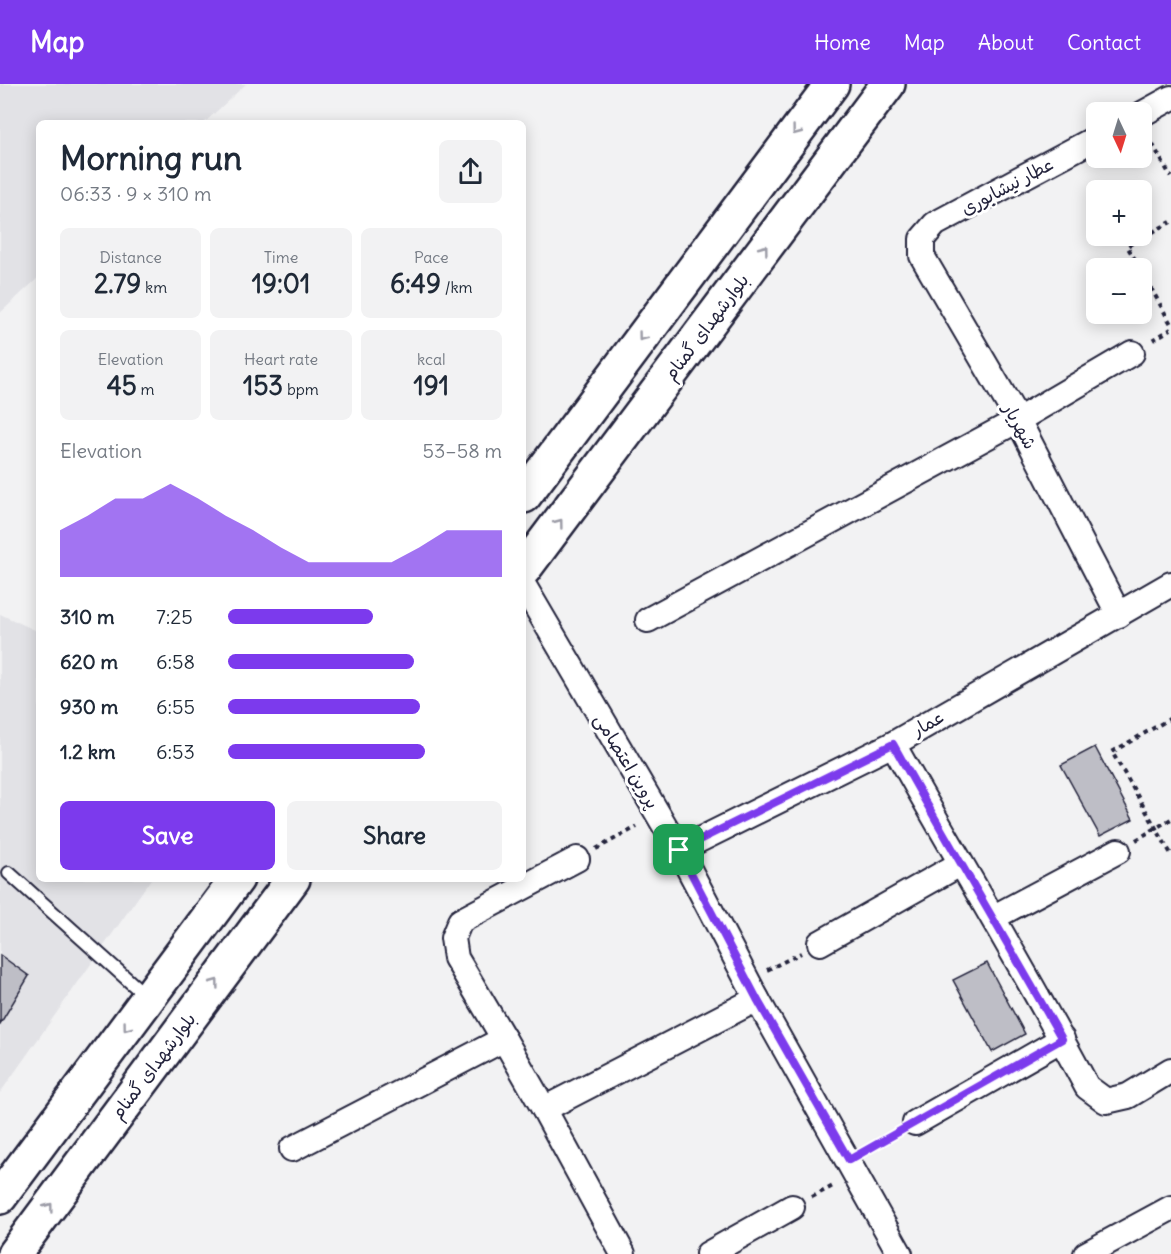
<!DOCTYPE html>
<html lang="en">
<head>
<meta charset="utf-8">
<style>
	body { margin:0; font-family:Delius,"Playpen Sans Arabic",sans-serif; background:#f2f2f3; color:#1f2937; height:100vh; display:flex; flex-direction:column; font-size:22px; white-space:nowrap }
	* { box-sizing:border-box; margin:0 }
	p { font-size:20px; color:#747a83 }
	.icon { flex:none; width:33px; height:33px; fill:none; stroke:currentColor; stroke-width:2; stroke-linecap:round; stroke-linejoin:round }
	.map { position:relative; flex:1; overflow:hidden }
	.drawer { position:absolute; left:36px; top:36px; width:490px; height:762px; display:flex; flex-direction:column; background:#fff; border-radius:9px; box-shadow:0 3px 15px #0003 }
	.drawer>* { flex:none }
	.needle { width:39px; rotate:176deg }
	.controls { position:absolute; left:1086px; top:18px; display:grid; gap:12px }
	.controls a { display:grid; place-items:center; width:66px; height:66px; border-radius:9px; background:#fff; box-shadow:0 3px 15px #0003; font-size:30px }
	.pin { position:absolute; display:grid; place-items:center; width:51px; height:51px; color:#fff; margin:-26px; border-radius:12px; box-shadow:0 3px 9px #0006 }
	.round { display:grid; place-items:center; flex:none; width:63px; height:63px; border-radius:9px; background:#f2f2f3 }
	.head { display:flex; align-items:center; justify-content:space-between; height:102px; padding:0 24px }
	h1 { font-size:33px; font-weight:700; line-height:45px }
	.figures { display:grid; grid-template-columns:repeat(3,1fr); gap:9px; height:102px; padding:6px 24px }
	.figures div { display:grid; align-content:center; border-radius:9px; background:#f2f2f3; text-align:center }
	.figures b { font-size:26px; font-weight:700 }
	.figures small { font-size:16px; font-weight:400 }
	.figures p { font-size:16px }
	.chart { height:168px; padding:12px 24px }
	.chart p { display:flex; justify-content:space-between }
	.chart svg { width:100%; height:108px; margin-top:6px; fill:#7c3aed; opacity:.7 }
	.primary-button { display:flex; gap:12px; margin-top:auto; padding:12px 24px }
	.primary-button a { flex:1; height:69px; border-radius:9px; background:#7c3aed; color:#fff; font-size:24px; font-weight:700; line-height:69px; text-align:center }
	.primary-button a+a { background:#f2f2f3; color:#1f2937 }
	ul { padding:0 24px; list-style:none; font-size:20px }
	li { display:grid; grid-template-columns:96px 72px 1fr; align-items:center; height:45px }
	li i { height:15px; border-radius:8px; background:#7c3aed }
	header { display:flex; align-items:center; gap:36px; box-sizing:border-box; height:84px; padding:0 30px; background:#7c3aed; color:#fff }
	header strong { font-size:28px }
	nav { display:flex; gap:33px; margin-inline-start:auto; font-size:21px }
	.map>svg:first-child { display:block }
</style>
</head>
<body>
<header>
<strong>Map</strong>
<nav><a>Home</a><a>Map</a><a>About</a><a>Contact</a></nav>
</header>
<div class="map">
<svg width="1171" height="1170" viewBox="0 0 1171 1170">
	<rect width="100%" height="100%" fill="#f2f2f3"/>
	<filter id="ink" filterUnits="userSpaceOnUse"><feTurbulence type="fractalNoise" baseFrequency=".0167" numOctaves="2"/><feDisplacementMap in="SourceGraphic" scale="12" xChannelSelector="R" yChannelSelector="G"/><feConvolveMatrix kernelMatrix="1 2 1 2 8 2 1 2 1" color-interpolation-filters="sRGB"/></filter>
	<g filter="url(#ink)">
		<g fill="#e2e2e6">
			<path d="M0,0h246l-42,39h-165v154l-39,36z"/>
			<path d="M0,530l39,18v247h112l-151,214z"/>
		</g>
		<g fill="#bebec6" stroke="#22223b" stroke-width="1.5">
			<path d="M1095,663l38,72 -33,17 -39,-71z"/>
			<path d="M0,871l29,21 -29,48z"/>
			<path d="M987,879l38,71 -33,18 -39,-72z"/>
		</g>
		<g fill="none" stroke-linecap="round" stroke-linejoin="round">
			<g stroke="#22223b" stroke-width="16">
				<path id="service" d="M9,789l138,124"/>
			</g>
			<g stroke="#22223b" stroke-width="28">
				<g id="minor">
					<path d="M1142,30l29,-16"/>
					<path d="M1096,54l-161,86 -13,15v17l96,164 101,195"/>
					<path d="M524,502l155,264 78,149 143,255"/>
					<path d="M648,536l370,-200 114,-67"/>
					<path d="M893,660c64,115 133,227 194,343l19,14 22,-5 43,-26"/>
					<path d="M679,766l214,-106 278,-160"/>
					<path d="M994,833l124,-66"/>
					<path d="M820,859l140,-79"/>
					<path d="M504,955l-48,-81 -3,-20 7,-17 117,-62"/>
					<path d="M544,1025l213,-110"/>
					<path d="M915,1039l147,-84"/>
					<path d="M292,1065l212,-110 40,70 79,145"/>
					<path d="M708,1170l84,-47"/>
					<path d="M1086,1170l85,-46"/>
				</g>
			</g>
			<g stroke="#22223b" stroke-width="38">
				<g id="secondary">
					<path d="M524,412l308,-412"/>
					<path d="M524,485l364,-485"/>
					<path d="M0,1113l237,-318"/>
					<path d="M14,1170l279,-375"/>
				</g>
			</g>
			<g stroke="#22223b" stroke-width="4" stroke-dasharray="4.5 4.5" stroke-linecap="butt">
				<path d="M1148,52l23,41"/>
				<path d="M1140,184l-13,-22 44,-24"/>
				<path d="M1142,188l29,52"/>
				<path d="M1153,256l18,-11"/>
				<path d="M1171,634l-59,34 59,102"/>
				<path d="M1136,756l35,-21"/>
				<path d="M596,765l41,-22"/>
				<path d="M767,886l34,-17"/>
				<path d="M868,1066l28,-16"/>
				<path d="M812,1113l23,-12"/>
			</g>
			<use href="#service" stroke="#fff" stroke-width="12"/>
			<use href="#minor" stroke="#fff" stroke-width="24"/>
			<use href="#secondary" stroke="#fff" stroke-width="33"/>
		</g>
		<defs><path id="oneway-chevron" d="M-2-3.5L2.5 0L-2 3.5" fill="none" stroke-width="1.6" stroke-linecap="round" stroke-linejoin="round" transform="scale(1.5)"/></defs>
		<g stroke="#9c9ca7">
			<use href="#oneway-chevron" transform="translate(796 47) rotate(127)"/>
			<use href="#oneway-chevron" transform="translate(764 165) rotate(-53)"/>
			<use href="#oneway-chevron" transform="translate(642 253) rotate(127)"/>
			<use href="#oneway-chevron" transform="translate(559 439) rotate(-53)"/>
			<use href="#oneway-chevron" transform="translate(215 899) rotate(-53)"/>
			<use href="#oneway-chevron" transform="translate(127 943) rotate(127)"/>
			<use href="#oneway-chevron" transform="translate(49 1123) rotate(-53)"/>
		</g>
	</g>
	<g fill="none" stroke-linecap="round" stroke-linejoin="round" filter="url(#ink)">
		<g stroke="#fff" stroke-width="12">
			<path id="route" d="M893,660c55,99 113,196 169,295l-213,121 -92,-161 -78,-149z"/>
		</g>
		<use href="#route" stroke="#7c3aed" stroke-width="8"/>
	</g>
	<g text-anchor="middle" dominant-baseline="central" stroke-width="6" stroke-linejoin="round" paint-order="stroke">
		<g font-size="18" fill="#22223b" stroke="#fff">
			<text transform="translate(1007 102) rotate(-28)">عطار نیشابوری</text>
			<text transform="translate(706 243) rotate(-53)">بلوارشهدای گمنام</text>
			<text transform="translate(1020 342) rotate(61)">شهریار</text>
			<text transform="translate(928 639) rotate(-30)">عمار</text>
			<text transform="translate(627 677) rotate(59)">پروین اعتصامی</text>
			<text transform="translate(153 982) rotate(-53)">بلوارشهدای گمنام</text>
		</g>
	</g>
</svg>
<div class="controls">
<a><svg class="needle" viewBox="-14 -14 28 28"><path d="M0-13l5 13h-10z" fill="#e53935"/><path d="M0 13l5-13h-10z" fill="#747a83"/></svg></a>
<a>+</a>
<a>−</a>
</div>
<div class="pin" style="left:679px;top:766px;background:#1e9e55"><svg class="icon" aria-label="arrive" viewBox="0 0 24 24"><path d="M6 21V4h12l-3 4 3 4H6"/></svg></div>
<section class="drawer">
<div class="head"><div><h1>Morning run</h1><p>06:33 · 9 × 310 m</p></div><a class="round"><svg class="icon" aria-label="share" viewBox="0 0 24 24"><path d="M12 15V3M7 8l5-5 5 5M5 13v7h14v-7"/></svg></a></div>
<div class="figures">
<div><p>Distance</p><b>2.79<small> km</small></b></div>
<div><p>Time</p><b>19:01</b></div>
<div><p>Pace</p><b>6:49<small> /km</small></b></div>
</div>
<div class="figures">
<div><p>Elevation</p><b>45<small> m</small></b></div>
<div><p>Heart rate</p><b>153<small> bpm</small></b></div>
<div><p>kcal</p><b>191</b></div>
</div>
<div class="chart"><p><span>Elevation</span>53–58 m</p>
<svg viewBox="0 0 160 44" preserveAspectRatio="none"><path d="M0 44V25L10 19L20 12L30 12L40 6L50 12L60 19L70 25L80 32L90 38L100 38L110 38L120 38L130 32L140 25L150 25L160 25V44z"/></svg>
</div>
<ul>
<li><b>310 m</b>7:25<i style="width:53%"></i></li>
<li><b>620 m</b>6:58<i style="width:68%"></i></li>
<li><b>930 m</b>6:55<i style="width:70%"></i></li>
<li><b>1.2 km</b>6:53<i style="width:72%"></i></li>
</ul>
<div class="primary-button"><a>Save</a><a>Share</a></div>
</section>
</div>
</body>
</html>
